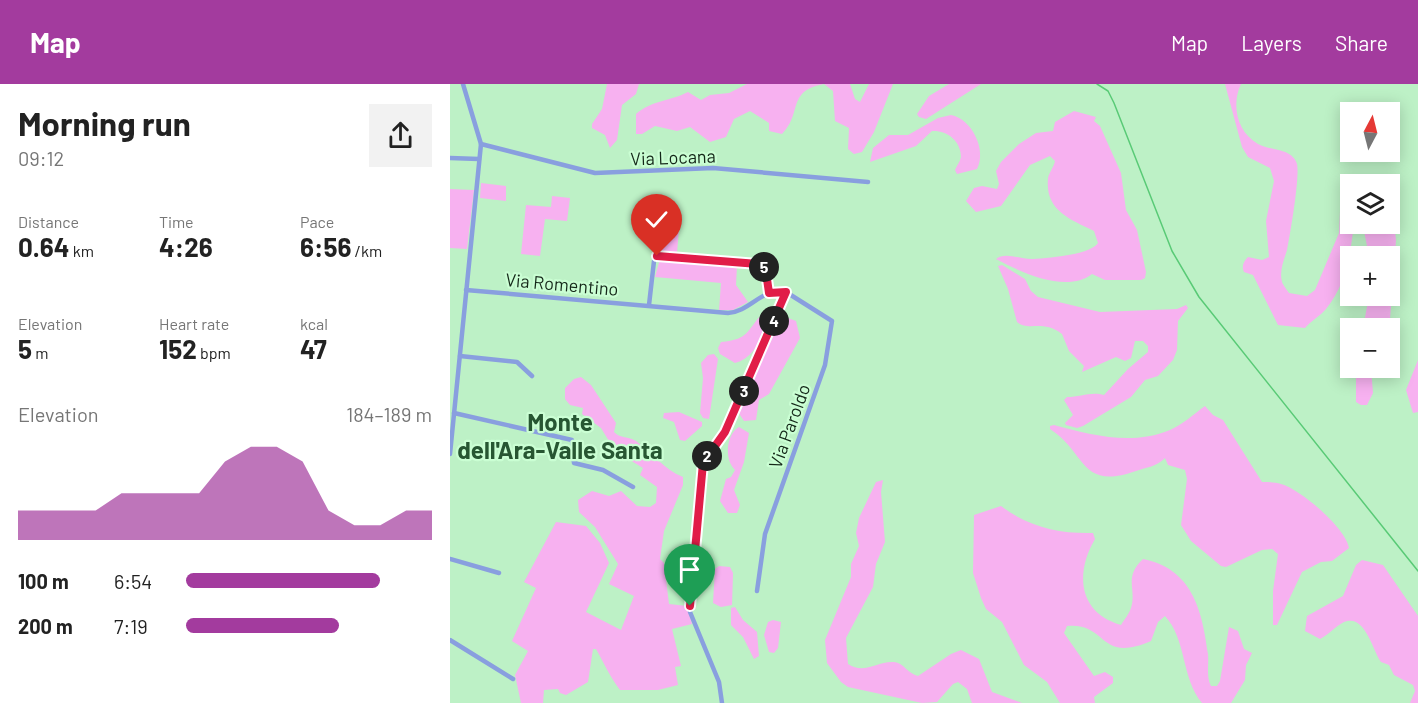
<!DOCTYPE html>
<html lang="en">
<head>
<meta charset="utf-8">
<style>
	body { margin:0; font-family:Barlow,sans-serif; background:#f2f2f2; color:#222; height:100vh; display:flex; flex-direction:column; font-size:22px; white-space:nowrap }
	* { box-sizing:border-box; margin:0 }
	p { font-size:20px; color:#767676 }
	.icon { flex:none; width:33px; height:33px; fill:none; stroke:currentColor; stroke-width:2; stroke-linecap:round; stroke-linejoin:round }
	.map { position:relative; flex:1; overflow:hidden }
	.details { display:flex; flex-direction:column; background:#fff; width:450px }
	.details>* { flex:none }
	.needle { width:39px; rotate:7deg }
	.controls { position:absolute; left:890px; top:18px; display:grid; gap:12px }
	.controls a { display:grid; place-items:center; width:60px; height:60px; border-radius:0px; background:#fff; box-shadow:0 3px 15px #0003; font-size:30px }
	.pin { position:absolute; display:grid; place-items:center; width:51px; height:51px; color:#fff; margin:-62px -26px; border-radius:50% 50% 50% 0; rotate:-45deg; box-shadow:0 0 6px #0007 }
	.pin .icon { rotate:45deg }
	.km { position:absolute; width:30px; height:30px; margin:-15px; border-radius:50%; background:#222; color:#fff; font-size:16px; line-height:30px; text-align:center }
	.round { display:grid; place-items:center; flex:none; width:63px; height:63px; border-radius:0px; background:#f2f2f2 }
	.headline { display:flex; align-items:center; justify-content:space-between; height:102px; padding:0 18px }
	h1 { font-size:33px; font-weight:700; line-height:45px }
	.figures { display:grid; grid-template-columns:repeat(3,1fr); gap:9px; height:102px; padding:6px 18px }
	.figures div { display:grid; align-content:center }
	.figures b { font-size:26px; font-weight:700 }
	.figures small { font-size:16px; font-weight:400 }
	.figures p { font-size:16px }
	.chart { height:168px; padding:12px 18px }
	.chart p { display:flex; justify-content:space-between }
	.chart svg { width:100%; height:108px; margin-top:6px; fill:#a33b9e; opacity:.7 }
	ul { padding:0 18px; list-style:none; font-size:20px }
	li { display:grid; grid-template-columns:96px 72px 1fr; align-items:center; height:45px }
	li i { height:15px; border-radius:8px; background:#a33b9e }
	header { display:flex; align-items:center; gap:36px; box-sizing:border-box; height:84px; padding:0 30px; background:#a33b9e; color:#fff }
	header strong { font-size:28px }
	nav { display:flex; gap:33px; margin-inline-start:auto; font-size:21px }
	main { display:flex; flex:1; min-height:0 }
	.map>svg:first-child { display:block }
</style>
</head>
<body>
<header>
<strong>Map</strong>
<nav><a>Map</a><a>Layers</a><a>Share</a></nav>
</header>
<main>
<section class="details">
<div class="headline"><div><h1>Morning run</h1><p>09:12</p></div><a class="round"><svg class="icon" aria-label="share" viewBox="0 0 24 24"><path d="M12 15V3M7 8l5-5 5 5M5 13v7h14v-7"/></svg></a></div>
<div class="figures">
<div><p>Distance</p><b>0.64<small> km</small></b></div>
<div><p>Time</p><b>4:26</b></div>
<div><p>Pace</p><b>6:56<small> /km</small></b></div>
</div>
<div class="figures">
<div><p>Elevation</p><b>5<small> m</small></b></div>
<div><p>Heart rate</p><b>152<small> bpm</small></b></div>
<div><p>kcal</p><b>47</b></div>
</div>
<div class="chart"><p><span>Elevation</span>184–189 m</p>
<svg viewBox="0 0 160 44" preserveAspectRatio="none"><path d="M0 44V32L10 32L20 32L30 32L40 25L50 25L60 25L70 25L80 12L90 6L100 6L110 12L120 32L130 38L140 38L150 32L160 32V44z"/></svg>
</div>
<ul>
<li><b>100 m</b>6:54<i style="width:79%"></i></li>
<li><b>200 m</b>7:19<i style="width:62%"></i></li>
</ul>
</section>
<div class="map">
<svg width="968" height="619" viewBox="0 0 968 619">
	<rect width="100%" height="100%" fill="#bdf1c6"/>
	<g fill="#f7b1f0">
		<path d="M157,0h32l-3,10 -14,11 -5,35 -7,8 -5,-13 -13,-7v-4l10,-15z"/>
		<path d="M297,0h103l5,15 5,3 9,-18h24l-19,48 -12,20 -8,2 -6,-5 1,-21 -14,-7 -2,-30 -9,-7c-38,7 -21,29 -42,50l-13,-3v-8l-19,-12 -16,8 -8,18 -16,5 -20,-15 -13,4 -22,-5 -13,8h-6v-20c16,-14 35,-13 52,-22l13,8 9,-5 19,-2z"/>
		<path d="M499,0h32l-55,35 -7,-2 -2,-3 12,-18z"/>
		<path d="M775,0h16c-10,21 -4,48 17,60 13,7 34,4 39,20 3,13 -7,71 -10,86 -3,10 -8,21 -5,32 1,3 5,8 7,11l18,3 8,-6 24,-57 1,-22 10,-6v19h4c-4,31 -7,59 -28,85 -6,7 -15,12 -21,19l-27,-3 -25,-50 -9,-3c-3,-6 0,-11 4,-15l14,3 7,-3 -3,-36 8,-40 -4,-13 -22,-11 -6,-10z"/>
		<path d="M624,27l22,6 -2,4 6,5 21,47 5,37 11,20 9,42 -1,6 -4,2h-36l-13,-6c-25,20 -72,-2 -96,-15 9,-8 26,1 37,0 15,-1 57,-4 65,-16l-4,-12c-25,-12 -49,-21 -46,-52 0,-5 6,-12 7,-18l-5,-5 -20,9 -29,41 -25,6 -10,-11 8,-13 8,-2 15,3 2,-5 -3,-13 5,-9 18,-18 17,-11 17,-2 2,-9z"/>
		<path d="M501,31c21,4 36,35 26,54l-20,5 -2,-4c2,-5 5,-8 6,-13 0,-17 -15,-27 -29,-26l-16,15 -46,16 3,-14 16,-13h19l30,-17z"/>
		<path d="M31,99l25,3v15l-26,-3z"/>
		<path d="M0,105l24,1 -7,59 -17,-1z"/>
		<path d="M102,112l18,2 -3,23 -22,-2 -5,37 -19,-2 5,-49 25,2z"/>
		<path d="M939,139l6,8 1,9 -7,92v-4h-26l6,-32h20v-40h-20l-6,-30v-2z"/>
		<path d="M209,144l20,1 -2,24 -18,-2z"/>
		<path d="M210,175l77,7 -1,19 12,17 -15,8h-14l2,-27 -66,-6z"/>
		<path d="M552,181l23,14 6,12 7,6 62,15 77,-3 9,-4 2,3 -10,13 -1,29 -4,10 -15,16 -13,4 -14,17 -48,29 -6,2 -11,-3 -1,-2 8,-8 -9,-15 3,-3c13,0 25,-6 37,-2l24,-26 20,-17v-6l-5,-5h-8l-4,17 -6,3 -9,-4 -34,15 2,-6 -15,-15 -7,-17c-20,-15 -33,-2 -45,-12l-9,-33 -10,-23z"/>
		<path d="M313,229h4l4,5c-8,17 -16,40 -36,45l-15,-9 -2,-6 3,-6c29,-3 24,-10 42,-29z"/>
		<path d="M330,231l16,6 4,17 -31,56 -10,6 -3,20 -12,1 -4,-6v-9z"/>
		<path d="M264,270l4,5 -9,60 -6,-1 -3,-5 3,-35 -2,-15 7,-8z"/>
		<path d="M968,276v52l-5,1 -7,-23z"/>
		<path d="M906,284h15l2,25 -6,12h-6l-5,-3z"/>
		<path d="M131,293l10,8 25,38 -2,9c7,7 14,4 22,9 17,12 27,28 47,36v8l-19,46 -4,28 4,4 5,41 18,2 5,18 -20,5 9,37 -6,1 3,18 -20,5h-38c-10,-13 -16,-27 -24,-41h-3l-5,33 -22,13 -6,-2 -2,-4 -14,1 -1,13h-22l-6,-28 13,-24 -16,-10 24,-53 -12,-6 32,-60 30,4 14,17 9,20 -23,49 35,18 13,-34 -25,-12 9,-20 -23,-37 -16,-15 -1,-12 14,-9 17,5 12,-5 16,15 13,1 6,-4 1,-16 -17,-12 3,-7 -28,-17 -14,-23 -19,-14 1,-6 -13,-3 -5,-6v-11l9,-9z"/>
		<path d="M755,322l8,9 10,5 39,62c6,0 13,0 19,2 19,5 65,44 68,64l-17,13 -11,1 -19,10 -25,53h-4v-34l5,-37 -6,-5 -10,1 -36,17 -5,-1 -30,-25 -10,-16 6,-46 -2,-9 -17,-5 -3,-7c-9,9 -18,9 -29,13 -56,20 -49,-18 -86,-42v-3l4,-1c38,10 77,21 116,5 12,-5 24,-16 35,-24z"/>
		<path d="M229,328l23,10v4l-17,15 -5,-1 -6,-18 -11,-4 1,-5z"/>
		<path d="M289,343l10,6 -5,29 -10,28 6,15 -3,8h-9l-8,-12 6,-22 5,-2 4,-7c-11,-10 -9,-36 4,-43z"/>
		<path d="M433,396l-2,12 4,50 -9,22 -3,23 -27,51 2,26c17,11 28,-3 46,-2 10,1 14,12 24,14l33,-22 10,-4 18,9 13,33 30,11h-50l-5,-14 -9,-7 -5,2 -16,18 -15,1 -74,-16 -7,-5 -14,-19 -2,-23 26,-63v-13l8,-18 -3,-13 3,-15 17,-36z"/>
		<path d="M551,422c27,21 59,28 92,27l2,6c-20,34 -17,74 26,86 3,-5 8,-11 10,-17 6,-19 -8,-30 12,-49 49,10 59,50 65,95 1,10 -2,23 3,32h6l3,-5 9,-54 9,4 6,18 8,4 -6,12 -1,15 -14,23h-29c-21,-25 -15,-63 -37,-87l-7,6 -7,19c-53,23 -43,-19 -84,-15l-3,7 30,43 11,-4 8,5v6l-19,14 1,6h-35l-13,-21 -23,-17 -22,-43 -16,-13 -5,-11 -8,-25 1,-58z"/>
		<path d="M912,476l21,5 35,51v87h-8l5,-12 -2,-6 -19,-10 -5,-10 -8,-3c-8,-11 -16,-49 -37,-40 -8,4 -16,13 -24,17l-15,-8 2,-15 36,-20 13,-31z"/>
		<path d="M269,482l11,1 3,6 -1,32 -11,2 -8,-4 2,-34z"/>
		<path d="M285,523l8,13 14,12 2,24 -5,3 -11,-22 -12,-12v-17z"/>
		<path d="M323,536l8,2 -3,26 -4,5 -5,-1 -5,-17 4,-13z"/>
	</g>
	<g fill="none" stroke-linecap="round" stroke-linejoin="round">
		<path stroke="#59ca76" stroke-width="1.5" d="M647,0l11,7 6,12 58,148 27,46 219,274"/>
		<g stroke="#899fdf" stroke-width="4.5">
			<path d="M31,60l114,29 118,-5 155,14"/>
			<path d="M0,74l29,1"/>
			<path d="M16,206l262,23c22,-1 35,-27 58,-21l-61,140 -19,26 -5,10 -11,144 29,70 3,21"/>
			<path d="M199,221l5,-44 6,-5 101,9 4,6 4,22"/>
			<path d="M10,272l57,6 15,14"/>
			<path d="M4,329l118,27 2,23 29,7 30,17"/>
			<path d="M0,370l31,-310 -18,-60"/>
			<path d="M0,475l49,14"/>
			<path d="M307,507l8,-57 60,-169 7,-44 -46,-29"/>
			<path d="M0,556l63,39"/>
		</g>
	</g>
	<g fill="none" stroke-linecap="round" stroke-linejoin="round">
		<g stroke="#fff" stroke-width="12">
			<path id="route" d="M207,172l101,8 8,8 3,21 17,-1 -61,140 -22,31 -13,143"/>
		</g>
		<use href="#route" stroke="#e11d48" stroke-width="8"/>
	</g>
	<g text-anchor="middle" dominant-baseline="central" stroke-width="4.5" stroke-linejoin="round" paint-order="stroke">
		<g font-size="18" fill="#142718" stroke="#cafed3">
			<text transform="translate(223 73) rotate(-2)">Via Locana</text>
			<text transform="translate(112 200) rotate(5)">Via Romentino</text>
			<text transform="translate(339 342) rotate(-70)">Via Paroldo</text>
		</g>
		<g font-size="24" font-weight="bold" fill="#275632" stroke="#cafed3">
			<text x="110" y="337">Monte<tspan x="110" dy="28">dell'Ara-Valle Santa</tspan></text>
		</g>
	</g>
</svg>
<div class="controls">
<a><svg class="needle" viewBox="-14 -14 28 28"><path d="M0-13l5 13h-10z" fill="#e53935"/><path d="M0 13l5-13h-10z" fill="#767676"/></svg></a>
<a><svg class="icon" aria-label="layers" viewBox="0 0 24 24"><path d="M12 4l9 5-9 5-9-5zM3 14l9 5 9-5"/></svg></a>
<a>+</a>
<a>−</a>
</div>
<div class="pin" style="left:240px;top:522px;background:#1e9e55"><svg class="icon" aria-label="arrive" viewBox="0 0 24 24"><path d="M6 21V4h12l-3 4 3 4H6"/></svg></div>
<div class="pin" style="left:207px;top:172px;background:#d93025"><svg class="icon" aria-label="check" viewBox="0 0 24 24"><path d="M5 12l5 5 9-10"/></svg></div>
<b class="km" style="left:257px;top:372px">2</b>
<b class="km" style="left:294px;top:307px">3</b>
<b class="km" style="left:324px;top:237px">4</b>
<b class="km" style="left:314px;top:183px">5</b>
</div>
</main>
</body>
</html>
